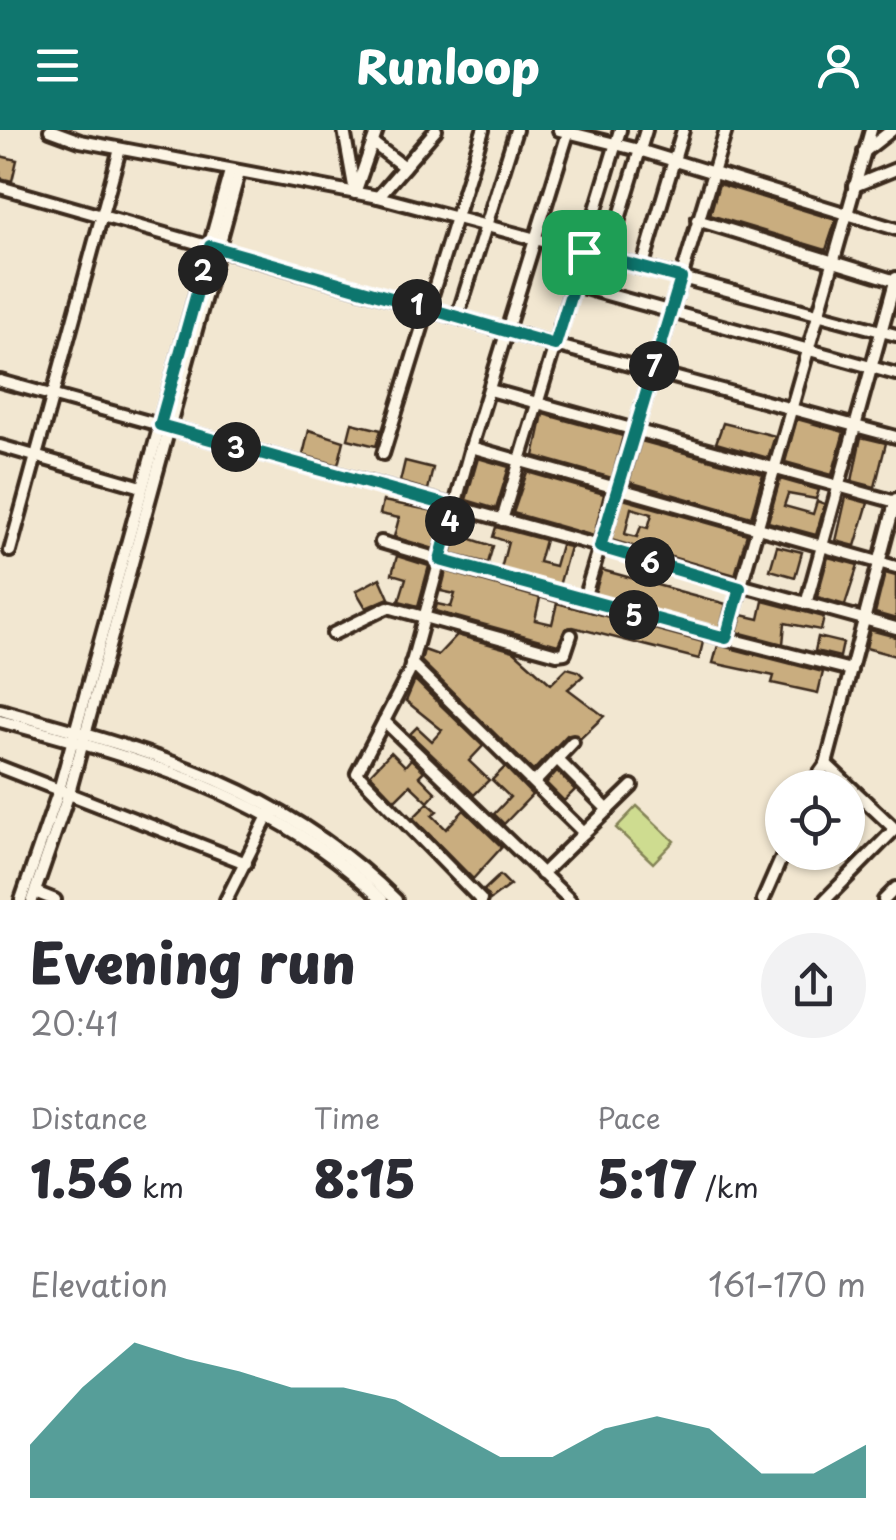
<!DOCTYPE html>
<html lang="en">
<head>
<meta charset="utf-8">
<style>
	body { margin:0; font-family:"Playpen Sans",sans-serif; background:#f2f2f3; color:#2b2b33; height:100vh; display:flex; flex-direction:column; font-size:38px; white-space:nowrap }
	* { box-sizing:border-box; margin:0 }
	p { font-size:32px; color:#7c7c81 }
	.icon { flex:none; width:55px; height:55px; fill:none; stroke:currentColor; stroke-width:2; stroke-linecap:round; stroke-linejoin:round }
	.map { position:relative; height:770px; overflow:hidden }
	.panel { display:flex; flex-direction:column; background:#fff; flex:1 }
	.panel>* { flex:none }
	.buttons { position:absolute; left:765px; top:640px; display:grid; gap:20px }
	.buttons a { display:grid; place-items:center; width:100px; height:100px; border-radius:50%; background:#fff; box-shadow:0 2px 8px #0004; font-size:50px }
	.pin { position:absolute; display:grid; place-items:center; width:85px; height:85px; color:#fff; margin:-42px; border-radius:20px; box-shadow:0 5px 15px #0006 }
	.km { position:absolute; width:50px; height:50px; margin:-25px; border-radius:50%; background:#222; color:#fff; font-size:28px; line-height:50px; text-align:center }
	.round { display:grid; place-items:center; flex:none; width:105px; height:105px; border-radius:52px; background:#f2f2f3 }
	.summary { display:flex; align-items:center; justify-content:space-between; height:170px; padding:0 30px }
	h1 { font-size:55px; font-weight:800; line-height:75px }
	.stats { display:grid; grid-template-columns:repeat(3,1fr); gap:15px; height:170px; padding:10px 30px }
	.stats div { display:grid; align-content:center }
	.stats b { font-size:50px; font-weight:800 }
	.stats small { font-size:28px; font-weight:400 }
	.stats p { font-size:28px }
	.chart { height:280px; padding:20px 30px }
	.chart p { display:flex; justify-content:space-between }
	.chart svg { width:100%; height:180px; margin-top:10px; fill:#0f766e; opacity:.7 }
	header { display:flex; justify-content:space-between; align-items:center; height:130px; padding:0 30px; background:#0f766e; color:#fff; font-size:45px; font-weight:800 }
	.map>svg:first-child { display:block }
</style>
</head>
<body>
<header><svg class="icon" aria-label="menu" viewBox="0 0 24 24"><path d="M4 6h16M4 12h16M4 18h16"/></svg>Runloop<svg class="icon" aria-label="person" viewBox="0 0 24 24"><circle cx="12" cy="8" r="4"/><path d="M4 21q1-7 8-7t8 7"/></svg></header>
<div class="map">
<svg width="896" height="770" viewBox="0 0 896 770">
	<rect width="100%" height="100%" fill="#f2e7d1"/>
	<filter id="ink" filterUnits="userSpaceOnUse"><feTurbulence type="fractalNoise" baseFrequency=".01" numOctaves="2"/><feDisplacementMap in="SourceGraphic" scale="20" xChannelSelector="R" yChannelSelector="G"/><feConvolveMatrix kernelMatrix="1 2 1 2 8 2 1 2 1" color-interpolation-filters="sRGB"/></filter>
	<g filter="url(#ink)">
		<path fill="#cedc90" stroke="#848357" stroke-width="2.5" d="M637,676l37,35 -21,22 -37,-35z"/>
		<g fill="#c9ad7f" stroke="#3b2a1e" stroke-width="2.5" fill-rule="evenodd">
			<path d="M0,26l17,4 -5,21 -12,-3z"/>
			<path d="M719,54l117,36 -10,30 -116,-35z"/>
			<path d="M543,284l80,22 -11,42 -78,-22z"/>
			<path d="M797,289l47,13 -12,43 -47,-13z"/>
			<path d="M352,293l29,7 -5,16 -28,-7z"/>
			<path d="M723,293l52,13 -7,22 -52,-15z"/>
			<path d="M309,300l35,11 -6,24 -35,-10z"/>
			<path d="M861,307l25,6 -11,44 -23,-6z"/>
			<path d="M641,311l122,33 -12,43 -122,-35z"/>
			<path d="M478,328l31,9 -13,42 -30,-9z"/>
			<path d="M405,331l28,7 -5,22 -28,-8z"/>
			<path d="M527,342l77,22 -10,42 -81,-23z"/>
			<path d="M780,349l39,11 -3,9 -28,-5 -4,12 29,8 4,-13 8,3 -9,31 -48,-13z"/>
			<path d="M846,367l22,6 -13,43 -19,-5z"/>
			<path d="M623,369l124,35 -12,41 -124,-35zM631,378l21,6 -4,14 -7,-2 -4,11 -12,-3z"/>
			<path d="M383,371l61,12 -10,36 -40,-12 5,-19 -19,-4z"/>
			<path d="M496,397l49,13 -6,22 16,4 6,-21 9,2 -11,39 -58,-17 7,-27 -15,-5z"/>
			<path d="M456,404l37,12 -5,17 -37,-9z"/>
			<path d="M777,416l25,6 -7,25 -25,-7z"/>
			<path d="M397,426l32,10 -11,40 -19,-5 7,-23 -14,-4z"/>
			<path d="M828,427l30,8 -13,40 -28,-8z"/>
			<path d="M602,440l124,34 -6,24 -126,-32z"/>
			<path d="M446,441l94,27 -5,22 17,4 5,-21 146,39 -4,17 -126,-32 -8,2 -7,16 -123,-34 2,-7 14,3 4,-13 -14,-3z"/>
			<path d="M885,443l11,3v43l-21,-6z"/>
			<path d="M380,448l9,20 -23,10 -10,-17z"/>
			<path d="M763,471l61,16 -3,13 -36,-7 -2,21 -46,-12 5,-17 17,4z"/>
			<path d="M870,500l26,7v19l-30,-8z"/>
			<path d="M457,505l57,16 37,33 16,-16 11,3 5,5 -15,13 36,27 -23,22 -14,-3 -34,36 -112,-110 3,-11 14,5z"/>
			<path d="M818,507l25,6 -3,14 -25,-6z"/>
			<path d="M718,515l105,27 -5,21 -46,-10 2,-7 -61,-13z"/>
			<path d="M415,550l68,66 -14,15 20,19 -15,15 -64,-61 7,-7 15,14 10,-11 -36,-29z"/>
			<path d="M391,622l14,14 6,-7 13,12 -5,5 17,17 -8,9 -18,-17 -15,15 -25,-26z"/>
			<path d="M505,637l27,28 -28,29 -10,-10 16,-17 -18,-17z"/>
			<path d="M557,641l18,19 -11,11 -18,-18z"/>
			<path d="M428,673l9,8 -5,4 14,14 18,-19 38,37 -29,32 -60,-61z"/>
			<path d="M500,745l10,10 -20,15 -6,-10z"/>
		</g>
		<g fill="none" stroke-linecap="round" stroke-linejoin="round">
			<g stroke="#3b2a1e" stroke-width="18">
				<g id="minor">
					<path d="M50,0l30,11 298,56 518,138"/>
					<path d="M344,0l11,62"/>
					<path d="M559,0l80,20 257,79"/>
					<path d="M373,13l31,24"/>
					<path d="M864,22l28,-22"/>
					<path d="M854,56l42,-17"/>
					<path d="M0,57l555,158 341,92"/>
					<path d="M355,63l22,-63"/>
					<path d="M378,67l58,-67"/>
					<path d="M697,90l199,61"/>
					<path d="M607,129l39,-129"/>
					<path d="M642,138l41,-138"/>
					<path d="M574,155l322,89"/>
					<path d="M458,185l58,-185"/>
					<path d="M0,251l896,247"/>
					<path d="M490,260l406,112"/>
					<path d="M0,316l142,41"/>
					<path d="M471,317l425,120"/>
					<path d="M383,324l100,-324"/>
					<path d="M502,390l118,-390"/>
					<path d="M381,412l202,60 143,-472"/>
					<path d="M10,421l110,-402"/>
					<path d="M583,472l268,68"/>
					<path d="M806,474l90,-326"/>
					<path d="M333,504l55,-27 169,47 8,-1 6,-18"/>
					<path d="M726,508l145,-508"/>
					<path d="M411,533l173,170"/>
					<path d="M0,580c151,42 281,76 396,190"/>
					<path d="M0,591c140,38 275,74 382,179"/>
					<path d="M384,591l186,179"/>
					<path d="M557,629l51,51"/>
					<path d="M826,634l70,-265"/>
					<path d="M0,637l246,96"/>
					<path d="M534,653l39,-41"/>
					<path d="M809,658l17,-24 70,66"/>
					<path d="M542,744l90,-88"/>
					<path d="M35,762l20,8"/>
					<path d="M21,770l38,-110 171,-619"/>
					<path d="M32,770l37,-107 170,-620"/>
					<path d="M226,770l43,-86"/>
					<path d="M481,770l-124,-127 52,-100 62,-226 97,-314"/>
					<path d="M763,770l21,-48"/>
					<path d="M825,770l70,-71"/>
					<path d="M884,770l12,-12"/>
				</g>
			</g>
			<use href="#minor" stroke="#fcf5e5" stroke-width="10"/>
		</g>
	</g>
	<g fill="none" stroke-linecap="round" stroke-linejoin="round" filter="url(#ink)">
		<g stroke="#fff" stroke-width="20">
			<path id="route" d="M210,116l345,99 29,-93 97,26 -81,269 140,41 -14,50 -286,-78 14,-53 -294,-82z"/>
		</g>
		<use href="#route" stroke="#0f766e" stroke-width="12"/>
	</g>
</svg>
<div class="buttons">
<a><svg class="icon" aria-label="locate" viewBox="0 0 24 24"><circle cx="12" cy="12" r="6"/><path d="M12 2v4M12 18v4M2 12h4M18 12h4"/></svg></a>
</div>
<div class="pin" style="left:584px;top:122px;background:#1e9e55"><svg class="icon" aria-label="arrive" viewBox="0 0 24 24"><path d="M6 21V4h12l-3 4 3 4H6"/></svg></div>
<b class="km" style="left:417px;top:174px">1</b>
<b class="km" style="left:203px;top:140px">2</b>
<b class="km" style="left:236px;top:317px">3</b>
<b class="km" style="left:450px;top:391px">4</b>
<b class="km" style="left:634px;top:485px">5</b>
<b class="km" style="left:650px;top:432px">6</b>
<b class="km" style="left:654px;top:236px">7</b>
</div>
<section class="panel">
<div class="summary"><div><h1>Evening run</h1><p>20:41</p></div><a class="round"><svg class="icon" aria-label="share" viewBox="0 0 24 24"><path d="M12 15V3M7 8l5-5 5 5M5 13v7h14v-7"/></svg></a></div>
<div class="stats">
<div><p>Distance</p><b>1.56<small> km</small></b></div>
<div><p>Time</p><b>8:15</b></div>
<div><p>Pace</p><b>5:17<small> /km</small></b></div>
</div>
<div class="chart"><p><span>Elevation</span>161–170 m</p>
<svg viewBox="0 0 160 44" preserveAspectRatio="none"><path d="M0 44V31L10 17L20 6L30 10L40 13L50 17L60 17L70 20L80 27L90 34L100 34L110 27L120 24L130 27L140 38L150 38L160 31V44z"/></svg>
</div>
</section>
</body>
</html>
